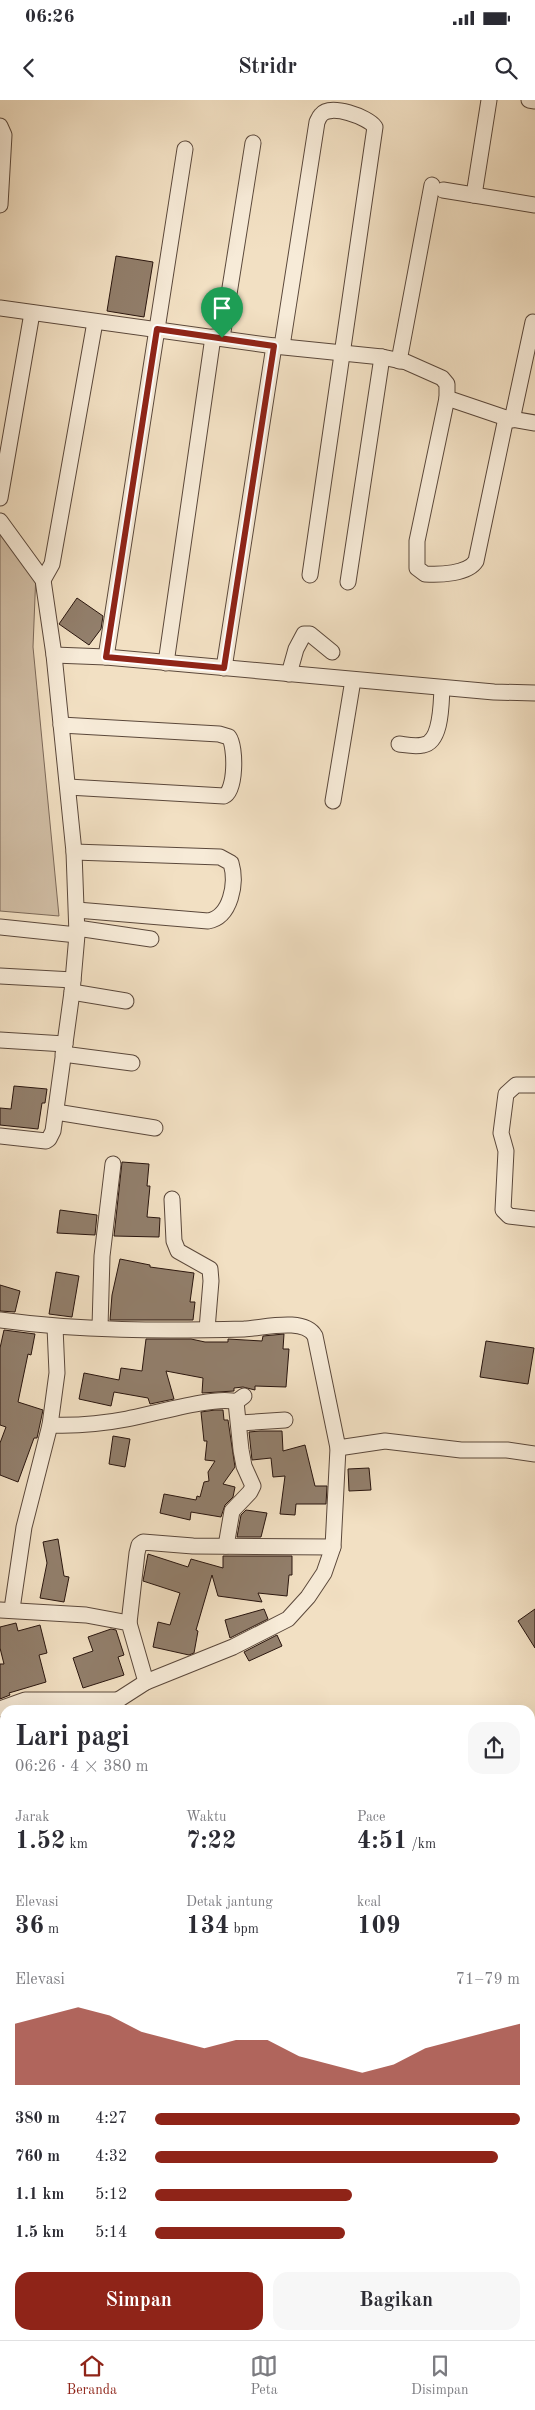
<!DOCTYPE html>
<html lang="id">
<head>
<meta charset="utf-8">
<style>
	body { margin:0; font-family:"Old Standard TT",serif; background:#f7f7f7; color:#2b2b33; height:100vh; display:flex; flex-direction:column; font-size:19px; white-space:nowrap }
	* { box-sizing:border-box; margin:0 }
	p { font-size:16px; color:#7c7c81 }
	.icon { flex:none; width:28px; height:28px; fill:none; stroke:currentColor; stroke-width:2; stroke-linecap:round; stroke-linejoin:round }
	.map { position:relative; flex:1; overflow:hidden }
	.sheet { position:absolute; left:0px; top:1605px; width:535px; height:635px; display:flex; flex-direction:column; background:#fff; border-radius:15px 15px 0 0; box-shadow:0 5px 20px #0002 }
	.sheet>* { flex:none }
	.pin { position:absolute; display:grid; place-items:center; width:42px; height:42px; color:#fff; margin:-51px -21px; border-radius:50% 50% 50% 0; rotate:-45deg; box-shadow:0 0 5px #0007 }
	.pin .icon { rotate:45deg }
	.round { display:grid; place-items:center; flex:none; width:52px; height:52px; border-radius:15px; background:#f7f7f7 }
	.overview { display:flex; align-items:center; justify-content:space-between; height:85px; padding:0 15px }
	h1 { font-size:28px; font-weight:700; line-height:38px }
	.figures { display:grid; grid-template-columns:repeat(3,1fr); gap:8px; height:85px; padding:5px 15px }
	.figures div { display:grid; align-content:center }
	.figures b { font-size:25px; font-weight:700 }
	.figures small { font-size:14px; font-weight:400 }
	.figures p { font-size:14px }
	.chart { height:140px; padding:10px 15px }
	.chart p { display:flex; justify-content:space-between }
	.chart svg { width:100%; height:90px; margin-top:5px; fill:#8f2418; opacity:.7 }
	.primary-button { display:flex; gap:10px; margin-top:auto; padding:10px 15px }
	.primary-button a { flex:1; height:58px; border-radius:15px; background:#8f2418; color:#fff; font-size:20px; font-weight:700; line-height:58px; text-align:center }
	.primary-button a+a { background:#f7f7f7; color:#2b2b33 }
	ul { padding:0 15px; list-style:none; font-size:16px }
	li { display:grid; grid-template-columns:80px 60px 1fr; align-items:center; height:38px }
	li i { height:12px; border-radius:6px; background:#8f2418 }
	.status { display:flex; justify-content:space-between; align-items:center; height:35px; padding:0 25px; background:#fff; direction:ltr }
	.status svg { height:14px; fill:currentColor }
	header { display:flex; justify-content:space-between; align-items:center; height:65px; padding:0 15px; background:#fff; font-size:22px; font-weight:700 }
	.menu { display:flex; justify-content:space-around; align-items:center; height:70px; border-top:1px solid #e1e1e2; background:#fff; font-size:14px; color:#7c7c81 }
	.menu a { display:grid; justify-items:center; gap:2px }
	.menu .active { color:#8f2418 }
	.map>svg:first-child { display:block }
</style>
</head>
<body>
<div class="status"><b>06:26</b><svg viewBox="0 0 49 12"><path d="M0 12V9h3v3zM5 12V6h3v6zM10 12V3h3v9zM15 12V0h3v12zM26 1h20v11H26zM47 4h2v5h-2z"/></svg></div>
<header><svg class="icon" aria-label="back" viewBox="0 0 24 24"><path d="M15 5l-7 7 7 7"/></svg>Stridr<svg class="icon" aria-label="search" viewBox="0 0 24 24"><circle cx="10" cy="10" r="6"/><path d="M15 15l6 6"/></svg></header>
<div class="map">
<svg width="535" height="2240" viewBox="0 0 535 2240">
	<rect width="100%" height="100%" fill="#f2e0c3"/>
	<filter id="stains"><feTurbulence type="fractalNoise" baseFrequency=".004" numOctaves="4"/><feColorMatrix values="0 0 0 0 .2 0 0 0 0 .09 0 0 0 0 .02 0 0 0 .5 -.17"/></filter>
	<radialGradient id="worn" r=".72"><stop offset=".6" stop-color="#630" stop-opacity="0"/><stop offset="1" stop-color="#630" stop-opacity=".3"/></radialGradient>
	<path fill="#d0bda4" stroke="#7c6959" d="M0,423l36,49 -3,75 26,269 -59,-5z"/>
	<g fill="#927f6c" stroke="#29150e">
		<path d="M116,156l37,6 -9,55 -37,-6z"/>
		<path d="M77,498l26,18 -2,13 -12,16 -30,-21z"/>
		<path d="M14,986l33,3 -2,14h-3l-4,26 -38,-4v-17l11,1z"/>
		<path d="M122,1062l27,2 -2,22h3l-3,31 13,1 -1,19 -45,-1z"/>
		<path d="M60,1110l37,5 -2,20 -38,-2z"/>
		<path d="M120,1159l30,6v2l44,6 -4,29h5l-2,18h-83l2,-25z"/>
		<path d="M56,1172l23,4 -7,41 -23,-3z"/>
		<path d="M0,1185l20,6 -5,21 -15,-1z"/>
		<path d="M4,1230l31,4 -4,21 -3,-1 -10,48 25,8 -6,28h-3l-16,44 -18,-7v-32l6,-16 -6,-2v-77z"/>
		<path d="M284,1234l-1,15h6l-3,38 -31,-1v4l-12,-3 -9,1v3l-32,2 1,-15 -37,-7 8,28 -24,5 -2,-6 -34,-6 -3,14 -32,-7 5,-26 35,7 2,-12 21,3 4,-32h45l14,3h23v-3l34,2 1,-5z"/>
		<path d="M486,1241l48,7 -6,36 -48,-7z"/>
		<path d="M215,1310h8l1,10h4l7,47 -12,17 12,3 -2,10 -8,8 -4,12 -30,-5 -1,8 -30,-7 4,-19 32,6 1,-4 3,1 4,-15 5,-1 -1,-9 7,-11 -10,-1 2,-19h-3l-3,-29z"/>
		<path d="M260,1331h22l1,20 22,-6 10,41h12l-1,18h-30l-1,11 -15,-1 5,-38 -12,1 -2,-19 -19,2 -3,-28z"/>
		<path d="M113,1336l17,3 -5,28 -16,-3z"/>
		<path d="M369,1368l2,22 -22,1 -1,-22z"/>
		<path d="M246,1410l21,3 -6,24h-24l4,-22z"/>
		<path d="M58,1439l6,37 5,1 -5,25 -24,-4 7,-35 -4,-21z"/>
		<path d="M148,1454l40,13 3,-8 32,9v-12h69v19h-3l-2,21 -29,-3 4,9 -44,-6 -6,-21 -16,55 2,1 -4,22 -5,2 -36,-8 5,-25 12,3 10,-32 -37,-12z"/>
		<path d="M264,1509l4,10 -38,19 -5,-18z"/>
		<path d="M535,1509v39l-17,-27z"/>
		<path d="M16,1523l2,8 22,-6 7,28 -8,2 7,27 -37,11 1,2 -10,4v-35h4l-4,-16v-21z"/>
		<path d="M111,1529l5,1 8,25 -6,2 6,18 -41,13 -10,-30 20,-7 -5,-14z"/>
		<path d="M277,1535l5,11 -33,15 -5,-9z"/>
	</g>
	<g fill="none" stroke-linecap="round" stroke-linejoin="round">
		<g stroke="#5b483b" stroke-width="9">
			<path id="lane" d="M530,2143l5,-3"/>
		</g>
		<g stroke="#5b483b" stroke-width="17">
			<g id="street">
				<path d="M529,0l6,1"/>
				<path d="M0,26l4,9 -4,70"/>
				<path d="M443,90l92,15"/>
				<path d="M474,95l15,-95"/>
				<path d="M0,208l274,38 108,11 24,5 36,16 5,6v14l59,20 29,5"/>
				<path d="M222,238l31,-195"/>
				<path d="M282,246l35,-224c1,-2 2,-5 4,-7 9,-12 47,2 54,12l-65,448"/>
				<path d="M399,261l33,-176"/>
				<path d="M447,298l-30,143v27l8,6c14,1 43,0 51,-13l30,-143"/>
				<path d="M512,320l21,-98"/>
				<path d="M0,398l32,-185"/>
				<path d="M0,421l43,59 11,75 20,197 3,83 -5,57 -19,139 -4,8 -3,2 -46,-5"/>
				<path d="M43,480l9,-16 43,-242"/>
				<path d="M348,482l34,-225"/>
				<path d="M54,555l52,2 388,35 41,1"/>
				<path d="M106,557l79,-508"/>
				<path d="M166,563l47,-326"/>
				<path d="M224,568l50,-322"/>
				<path d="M289,574l7,-25 8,-15h6l22,18"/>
				<path d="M61,625l158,9 10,3c7,10 7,54 -5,59l-156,-9"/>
				<path d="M399,644c8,1 16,3 24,1 19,-3 18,-42 19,-57"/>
				<path d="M333,701l20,-121"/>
				<path d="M74,752l146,5 11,6c6,20 0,54 -23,58l-131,-11"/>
				<path d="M0,827l77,8"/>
				<path d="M77,828l74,11"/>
				<path d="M0,876l73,4"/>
				<path d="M72,892l54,9"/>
				<path d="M0,940l65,4"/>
				<path d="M63,954l69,9"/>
				<path d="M535,985h-19l-10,9 -5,39 5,18 -3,59 6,6 26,3"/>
				<path d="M56,1012l99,16"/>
				<path d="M172,1099l2,42 4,10 32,18 1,12 -4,48"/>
				<path d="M0,1220c80,11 163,11 244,9 20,-1 60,-12 71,7l23,112 -5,99 -9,26 -16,24 -20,22 -55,28 -87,35 -28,18 -3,10"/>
				<path d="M100,1227l2,-71 11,-92"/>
				<path d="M240,1323l45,-3"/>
				<path d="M50,1325c26,1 51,-1 77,-6 23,-4 90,-24 109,-17l8,-6"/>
				<path d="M338,1348l47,-7 76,9h46l28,4"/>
				<path d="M226,1446l6,-35 18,-19 3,-6 -9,-20 -3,-16 -5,-48"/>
				<path d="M12,1509l12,-82 26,-102 7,-52 -2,-46"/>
				<path d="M0,1510l86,5 43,8 17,59"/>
				<path d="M129,1523l8,-70 2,-8 4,-3 50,4 140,1"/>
				<path d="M0,1609l25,-9h93"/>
				<path d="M0,1924h5"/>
				<path d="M0,2131l5,2"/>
				<path d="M134,2235v5"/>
				<path d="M341,2240v-5"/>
			</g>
		</g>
		<use href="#lane" stroke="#f7ebd8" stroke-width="8"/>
		<use href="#street" stroke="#f7ebd8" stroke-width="15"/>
	</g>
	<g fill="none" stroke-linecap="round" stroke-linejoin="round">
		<g stroke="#fff" stroke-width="10">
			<path id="route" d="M157,229l117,17 -50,322 -118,-11z"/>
		</g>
		<use href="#route" stroke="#8f2418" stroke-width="6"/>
	</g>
	<rect width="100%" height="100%" filter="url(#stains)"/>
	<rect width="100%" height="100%" fill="url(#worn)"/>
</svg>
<div class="pin" style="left:222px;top:238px;background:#1e9e55"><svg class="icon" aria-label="arrive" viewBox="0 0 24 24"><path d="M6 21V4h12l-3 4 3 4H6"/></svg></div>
<section class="sheet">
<div class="overview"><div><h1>Lari pagi</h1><p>06:26 · 4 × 380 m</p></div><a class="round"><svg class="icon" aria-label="share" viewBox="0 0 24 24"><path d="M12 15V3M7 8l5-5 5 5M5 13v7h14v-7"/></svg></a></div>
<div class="figures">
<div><p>Jarak</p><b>1.52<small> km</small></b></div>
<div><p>Waktu</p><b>7:22</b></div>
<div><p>Pace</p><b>4:51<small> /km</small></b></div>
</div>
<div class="figures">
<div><p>Elevasi</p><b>36<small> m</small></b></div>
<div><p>Detak jantung</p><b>134<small> bpm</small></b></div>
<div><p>kcal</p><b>109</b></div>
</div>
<div class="chart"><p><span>Elevasi</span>71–79 m</p>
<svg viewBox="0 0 160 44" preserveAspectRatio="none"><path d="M0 44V14L10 10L20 6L30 10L40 18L50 22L60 26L70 22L80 22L90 30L100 34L110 38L120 34L130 26L140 22L150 18L160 14V44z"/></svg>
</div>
<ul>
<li><b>380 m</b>4:27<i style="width:100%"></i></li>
<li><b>760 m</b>4:32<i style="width:94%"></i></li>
<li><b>1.1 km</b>5:12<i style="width:54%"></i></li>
<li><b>1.5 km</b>5:14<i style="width:52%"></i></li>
</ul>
<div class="primary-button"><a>Simpan</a><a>Bagikan</a></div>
</section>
</div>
<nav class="menu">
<a class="active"><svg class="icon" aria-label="home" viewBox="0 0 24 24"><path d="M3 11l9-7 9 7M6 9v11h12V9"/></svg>Beranda</a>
<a><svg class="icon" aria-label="map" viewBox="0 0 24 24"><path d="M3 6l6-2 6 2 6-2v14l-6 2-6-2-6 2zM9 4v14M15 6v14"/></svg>Peta</a>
<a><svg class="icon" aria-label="saved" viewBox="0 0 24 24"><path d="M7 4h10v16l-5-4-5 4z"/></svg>Disimpan</a>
</nav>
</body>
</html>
